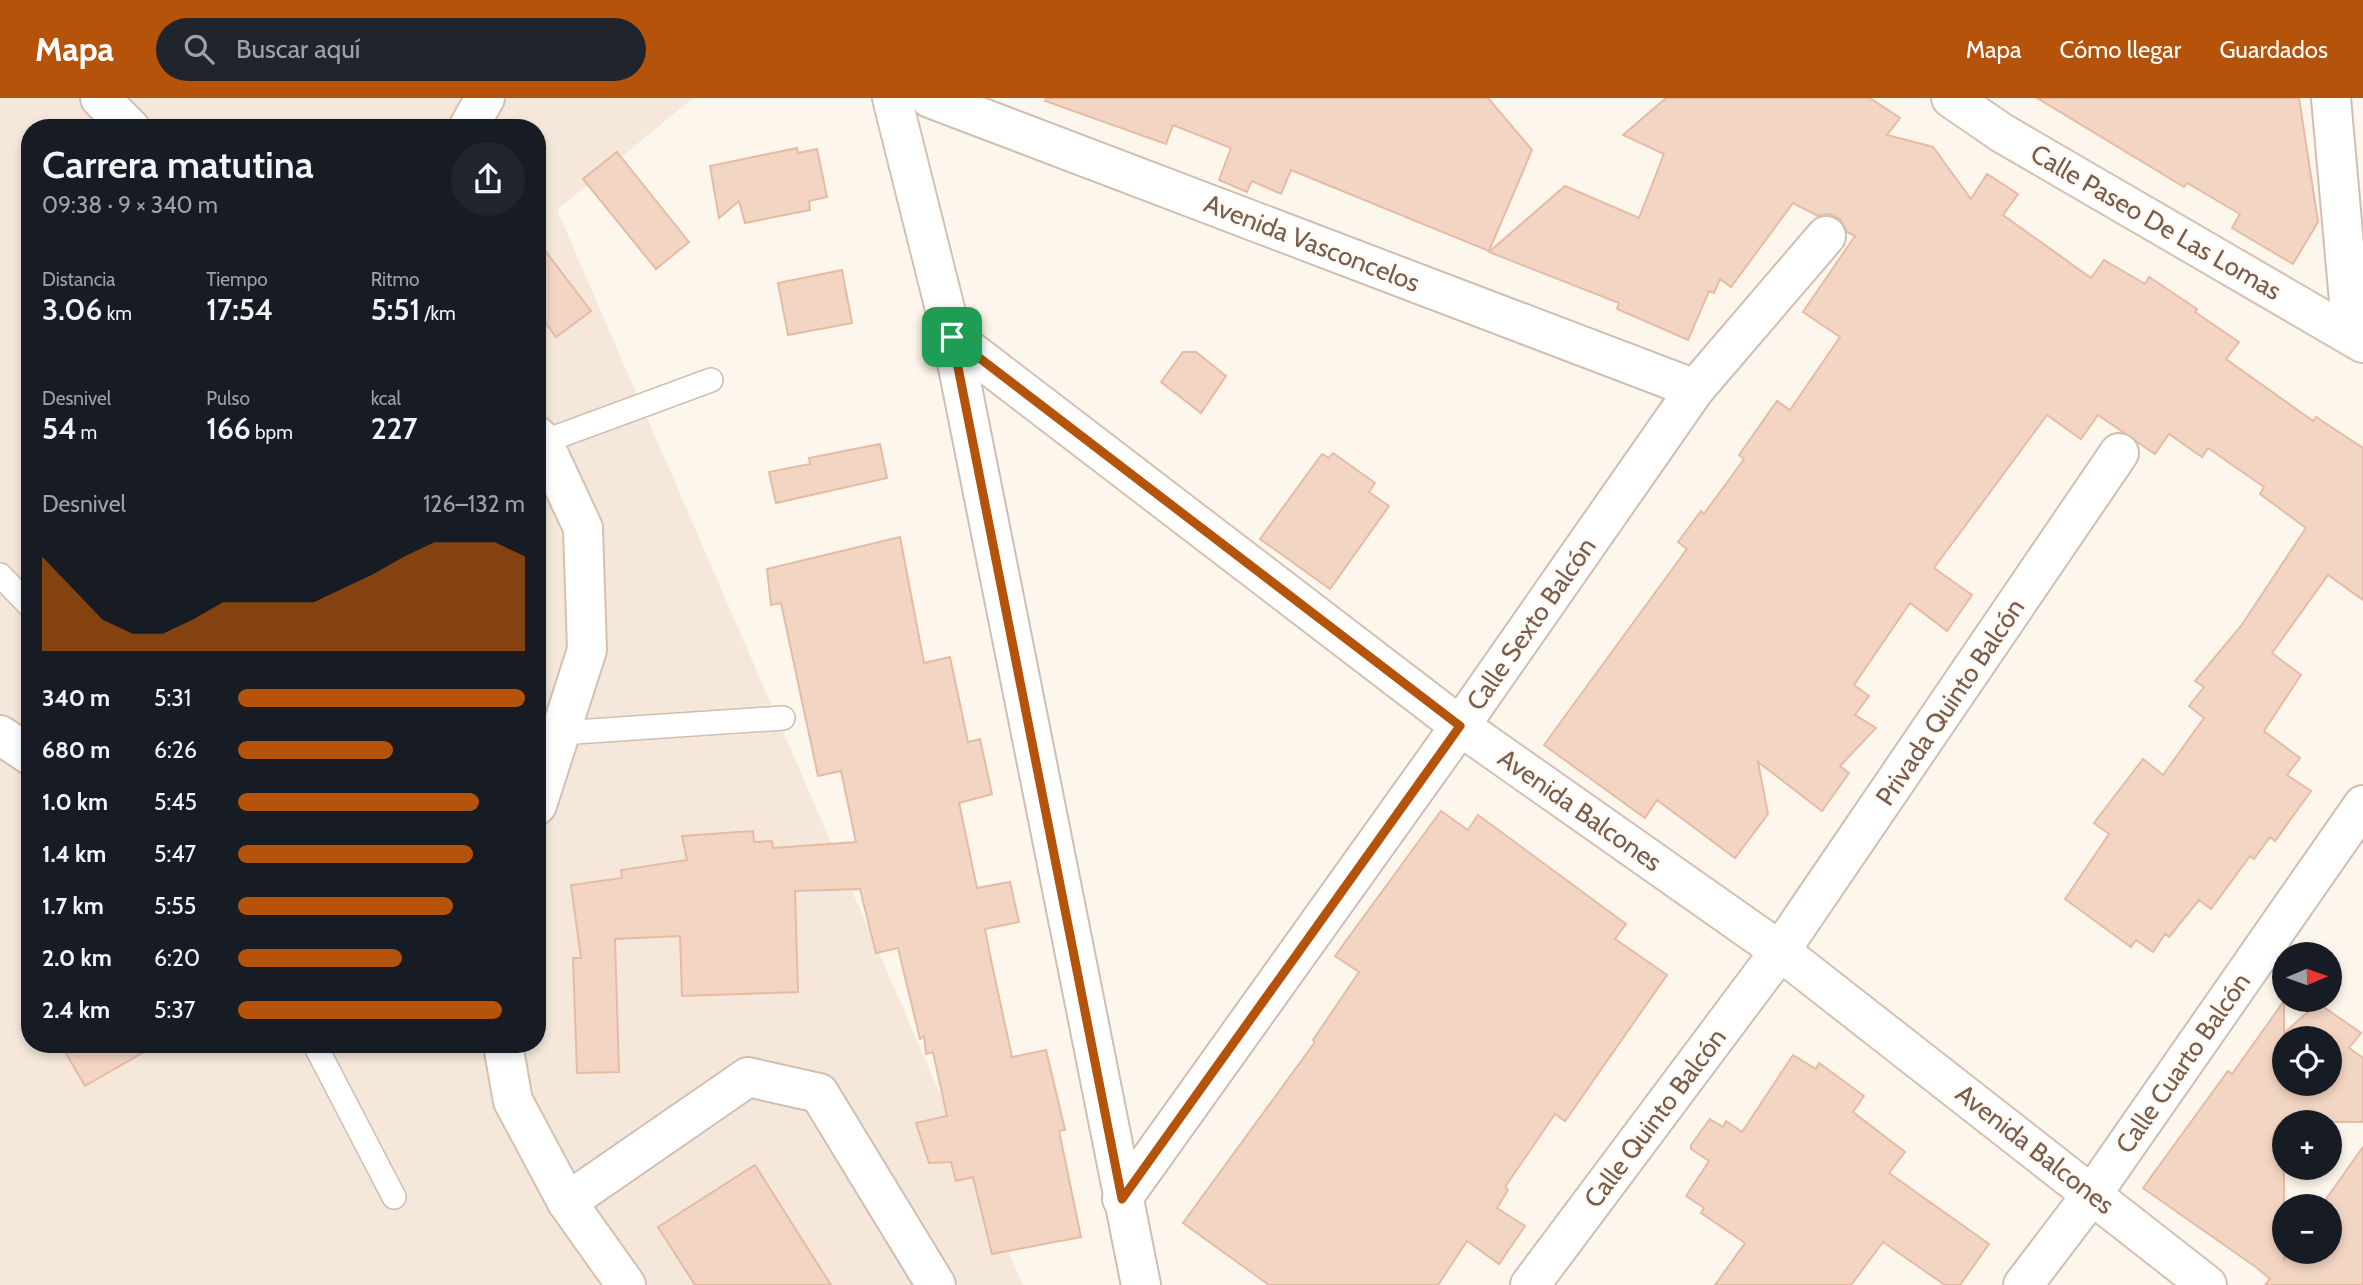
<!DOCTYPE html>
<html lang="es">
<head>
<meta charset="utf-8">
<style>
	body { margin:0; font-family:Cabin,sans-serif; background:#20242c; color:#f1f3f6; height:100vh; display:flex; flex-direction:column; font-size:26px; white-space:nowrap }
	* { box-sizing:border-box; margin:0 }
	p { font-size:23px; color:#9ea1a6 }
	.icon { flex:none; width:38px; height:38px; fill:none; stroke:currentColor; stroke-width:2; stroke-linecap:round; stroke-linejoin:round }
	.map { position:relative; flex:1; overflow:hidden }
	.sheet { position:absolute; left:21px; top:21px; width:525px; height:934px; display:flex; flex-direction:column; background:#171b24; border-radius:28px; box-shadow:0 4px 10px #0003 }
	.sheet>* { flex:none }
	.needle { width:46px; rotate:88deg }
	.fabs { position:absolute; left:2272px; top:844px; display:grid; gap:14px }
	.fabs a { display:grid; place-items:center; width:70px; height:70px; border-radius:50%; background:#171b24; box-shadow:0 4px 10px #0003; font-size:35px }
	.pin { position:absolute; display:grid; place-items:center; width:60px; height:60px; color:#fff; margin:-30px; border-radius:14px; box-shadow:0 4px 10px #0006 }
	.round { display:grid; place-items:center; flex:none; width:74px; height:74px; border-radius:37px; background:#20242c }
	.headline { display:flex; align-items:center; justify-content:space-between; height:119px; padding:0 21px }
	h1 { font-size:38px; font-weight:600; line-height:52px }
	.metrics { display:grid; grid-template-columns:repeat(3,1fr); gap:10px; height:119px; padding:7px 21px }
	.metrics div { display:grid; align-content:center }
	.metrics b { font-size:30px; font-weight:600 }
	.metrics small { font-size:19px; font-weight:400 }
	.metrics p { font-size:19px }
	.chart { height:196px; padding:14px 21px }
	.chart p { display:flex; justify-content:space-between }
	.chart svg { width:100%; height:126px; margin-top:7px; fill:#b45309; opacity:.7 }
	ul { padding:0 21px; list-style:none; font-size:23px }
	li { display:grid; grid-template-columns:112px 84px 1fr; align-items:center; height:52px }
	li i { height:18px; border-radius:9px; background:#b45309 }
	header { display:flex; align-items:center; gap:42px; box-sizing:border-box; height:98px; padding:0 35px; background:#b45309; color:#fff }
	header strong { font-size:33px }
	nav { display:flex; gap:38px; margin-inline-start:auto; font-size:24px }
	.search { width:490px; height:63px; background:#20242c; display:flex; align-items:center; gap:18px; box-sizing:border-box; padding:0 24px; border-radius:38px; color:#9ea1a6; font-size:26px }
	.map>svg:first-child { display:block }
</style>
</head>
<body>
<header>
<strong>Mapa</strong>
<div class="search"><svg class="icon" aria-label="search" viewBox="0 0 24 24"><circle cx="10" cy="10" r="6"/><path d="M15 15l6 6"/></svg>Buscar aquí</div>
<nav><a>Mapa</a><a>Cómo llegar</a><a>Guardados</a></nav>
</header>
<div class="map">
<svg width="2363" height="1187" viewBox="0 0 2363 1187">
	<rect width="100%" height="100%" fill="#fdf6ec"/>
	<path fill="#f5e8da" fill-rule="evenodd" d="M0,0h693l-136,112 466,1075h-1023zM30,30h507v917h-507z"/>
	<g fill="#f3d5c3" stroke="#e6bba3" stroke-width="2" fill-rule="evenodd">
		<path d="M1046,0h442l44,52 -43,101 -198,-81 -10,24 -29,-13 -5,11 -28,-12 12,-32 -58,-23 -7,19 -121,-43z"/>
		<path d="M1666,0h204l30,20 -13,17 46,12 38,52 16,-25 31,20 -15,21 88,63 13,-18 41,24 4,-7 48,32 -2,3 44,30 -13,17 87,62 3,-4 47,31v152l-35,-25 -56,78 29,22 -37,56 36,27 -13,17 24,16 -36,50 -5,-4 -16,22 -4,-3 -39,53 -12,-9 -30,37 -4,-3 -12,18 -17,-12 -5,7 -66,-48 44,-65 -15,-11 49,-64 20,16 41,-57 -15,-12 15,-19 -9,-6 46,-55 65,-98 -46,-34 4,-7 -56,-39 -6,9 -33,-23 -14,20 -57,-39 -17,24 -34,-24 -113,153 38,27 -25,36 -37,-28 -56,82 15,11 -14,19 21,13 -36,38 9,7 -27,38 -64,-49 10,52 -33,44 -78,-58 -12,18 -101,-73 143,-196 -9,-7 23,-31 3,3 40,-55 -5,-4 38,-54 13,9 50,-73 -37,-25 52,-76 -8,-4 -7,-13 -11,-5 -11,2 -25,-13 -62,84 -11,-8 -6,14 -5,-2 -21,49 -71,-31 2,-6 -130,-51 76,-66 74,32 25,-64 -41,-19z"/>
		<path d="M2037,0h262l19,124 -25,42 -61,-36 8,-14 -53,-31 -3,4z"/>
		<path d="M797,50l1,5 19,-4 10,48 -18,4 1,9 -65,13 -6,-22 -20,17 -9,-52z"/>
		<path d="M617,54l72,90 -33,27 -73,-90z"/>
		<path d="M537,142l54,71 -35,26 -19,-26z"/>
		<path d="M842,172l10,53 -64,12 -10,-52z"/>
		<path d="M1183,254h13l30,24 -25,37 -40,-31z"/>
		<path d="M880,346l7,34 -111,25 -7,-31 41,-8 -1,-6z"/>
		<path d="M1333,355l42,30 -6,9 20,14 -59,83 -70,-50 62,-85 7,4z"/>
		<path d="M900,439l24,126 26,-6 18,85 12,-3 12,55 -33,9 18,85 33,-6 9,40 -34,7 6,31 21,97 34,-7 19,80 -6,1 22,106 -89,17 -19,-77 -17,4 -5,-19 -22,1 -13,-40 31,-7 -14,-64 -7,2 -2,-18 -4,3 -22,-91 -22,5 -16,-64 -65,2 3,101 -116,4 -2,-60 -65,3 4,133 -42,1 -4,-115h8l-10,-73 51,-7 -1,-8 66,-10 -5,-24 71,-5 1,11 18,-1 1,7 83,-6 -15,-71 -23,5 -37,-173 -10,2 -4,-36z"/>
		<path d="M1441,713l27,19 10,-15 148,109 -11,15 52,36 -102,146 -10,-7 -50,73 3,3 -11,18 28,18 -26,38 -32,-23 -29,44h-169l-86,-62 132,-181 -2,-2 46,-68 -24,-16z"/>
		<path d="M2284,903v32l34,-30 43,30 -12,15 14,10v64h-79v137l5,-8h40v-45h-8l42,-59v138h-98l5,-6 -13,-11 -114,-80 85,-117 4,3zM2284,940h45v45h-45z"/>
		<path d="M61,947h95l-71,41z"/>
		<path d="M1793,957l23,14 3,-6 45,33 -11,16 52,40 -16,21 100,71 -29,41h-15l-62,-43 -32,43h-136l30,-42 -44,-30 3,-5 -18,-12 23,-35 -18,-12v-4l19,-26 13,8 3,-6 16,11z"/>
		<path d="M755,1067l50,79 26,41h-136l-37,-58z"/>
	</g>
	<g fill="none" stroke-linecap="round" stroke-linejoin="round">
		<g stroke="#d1beb0" stroke-width="26">
			<g id="lane">
				<path d="M543,344l168,-62"/>
				<path d="M0,477l30,31"/>
				<path d="M537,628l23,7 223,-15"/>
				<path d="M315,947l79,152"/>
			</g>
		</g>
		<g stroke="#d1beb0" stroke-width="42">
			<g id="street">
				<path d="M100,0l30,30"/>
				<path d="M930,0l765,291"/>
				<path d="M2331,0l21,237"/>
				<path d="M952,239l189,948"/>
				<path d="M0,637l30,20"/>
				<path d="M1122,1101l338,-473 235,-337 131,-153"/>
				<path d="M567,1104l181,-125 71,16 117,192"/>
				<path d="M1530,1187l250,-334 339,-498"/>
				<path d="M2023,1187l70,-92 270,-388"/>
			</g>
		</g>
		<g stroke="#d6c0b0" stroke-width="42">
			<g id="secondary">
				<path d="M892,0l60,239 508,389 320,225 427,334"/>
				<path d="M1951,0l51,35 361,210"/>
				<path d="M468,30l17,-30"/>
				<path d="M537,338l6,6 40,86 4,122 -50,155"/>
				<path d="M503,947l10,56 54,101 59,83"/>
			</g>
		</g>
		<use href="#lane" stroke="#fff" stroke-width="23"/>
		<use href="#street" stroke="#fff" stroke-width="38"/>
		<use href="#secondary" stroke="#fff" stroke-width="38"/>
	</g>
	<g fill="none" stroke-linecap="round" stroke-linejoin="round">
		<g stroke="#fff" stroke-width="14">
			<path id="route" d="M952,239l508,389 -338,473 -151,-766z"/>
		</g>
		<use href="#route" stroke="#b45309" stroke-width="9"/>
	</g>
	<g text-anchor="middle" dominant-baseline="central" stroke-width="5" stroke-linejoin="round" paint-order="stroke">
		<g font-size="26" fill="#7a5c4d" stroke="#fffaf3">
			<text transform="translate(2156 124) rotate(30)">Calle Paseo De Las Lomas</text>
			<text transform="translate(1312 145) rotate(21)">Avenida Vasconcelos</text>
			<text transform="translate(1531 526) rotate(-55)">Calle Sexto Balcón</text>
			<text transform="translate(1950 604) rotate(-56)">Privada Quinto Balcón</text>
			<text transform="translate(1580 712) rotate(35)">Avenida Balcones</text>
			<text transform="translate(2183 965) rotate(-55)">Calle Cuarto Balcón</text>
			<text transform="translate(1655 1020) rotate(-53)">Calle Quinto Balcón</text>
			<text transform="translate(2035 1051) rotate(38)">Avenida Balcones</text>
		</g>
	</g>
</svg>
<div class="fabs">
<a><svg class="needle" viewBox="-14 -14 28 28"><path d="M0-13l5 13h-10z" fill="#e53935"/><path d="M0 13l5-13h-10z" fill="#9ea1a6"/></svg></a>
<a><svg class="icon" aria-label="locate" viewBox="0 0 24 24"><circle cx="12" cy="12" r="6"/><path d="M12 2v4M12 18v4M2 12h4M18 12h4"/></svg></a>
<a>+</a>
<a>−</a>
</div>
<div class="pin" style="left:952px;top:239px;background:#1e9e55"><svg class="icon" aria-label="arrive" viewBox="0 0 24 24"><path d="M6 21V4h12l-3 4 3 4H6"/></svg></div>
<section class="sheet">
<div class="headline"><div><h1>Carrera matutina</h1><p>09:38 · 9 × 340 m</p></div><a class="round"><svg class="icon" aria-label="share" viewBox="0 0 24 24"><path d="M12 15V3M7 8l5-5 5 5M5 13v7h14v-7"/></svg></a></div>
<div class="metrics">
<div><p>Distancia</p><b>3.06<small> km</small></b></div>
<div><p>Tiempo</p><b>17:54</b></div>
<div><p>Ritmo</p><b>5:51<small> /km</small></b></div>
</div>
<div class="metrics">
<div><p>Desnivel</p><b>54<small> m</small></b></div>
<div><p>Pulso</p><b>166<small> bpm</small></b></div>
<div><p>kcal</p><b>227</b></div>
</div>
<div class="chart"><p><span>Desnivel</span>126–132 m</p>
<svg viewBox="0 0 160 44" preserveAspectRatio="none"><path d="M0 44V11L10 22L20 33L30 38L40 38L50 33L60 27L70 27L80 27L90 27L100 22L110 17L120 11L130 6L140 6L150 6L160 11V44z"/></svg>
</div>
<ul>
<li><b>340 m</b>5:31<i style="width:100%"></i></li>
<li><b>680 m</b>6:26<i style="width:54%"></i></li>
<li><b>1.0 km</b>5:45<i style="width:84%"></i></li>
<li><b>1.4 km</b>5:47<i style="width:82%"></i></li>
<li><b>1.7 km</b>5:55<i style="width:75%"></i></li>
<li><b>2.0 km</b>6:20<i style="width:57%"></i></li>
<li><b>2.4 km</b>5:37<i style="width:92%"></i></li>
</ul>
</section>
</div>
</body>
</html>
